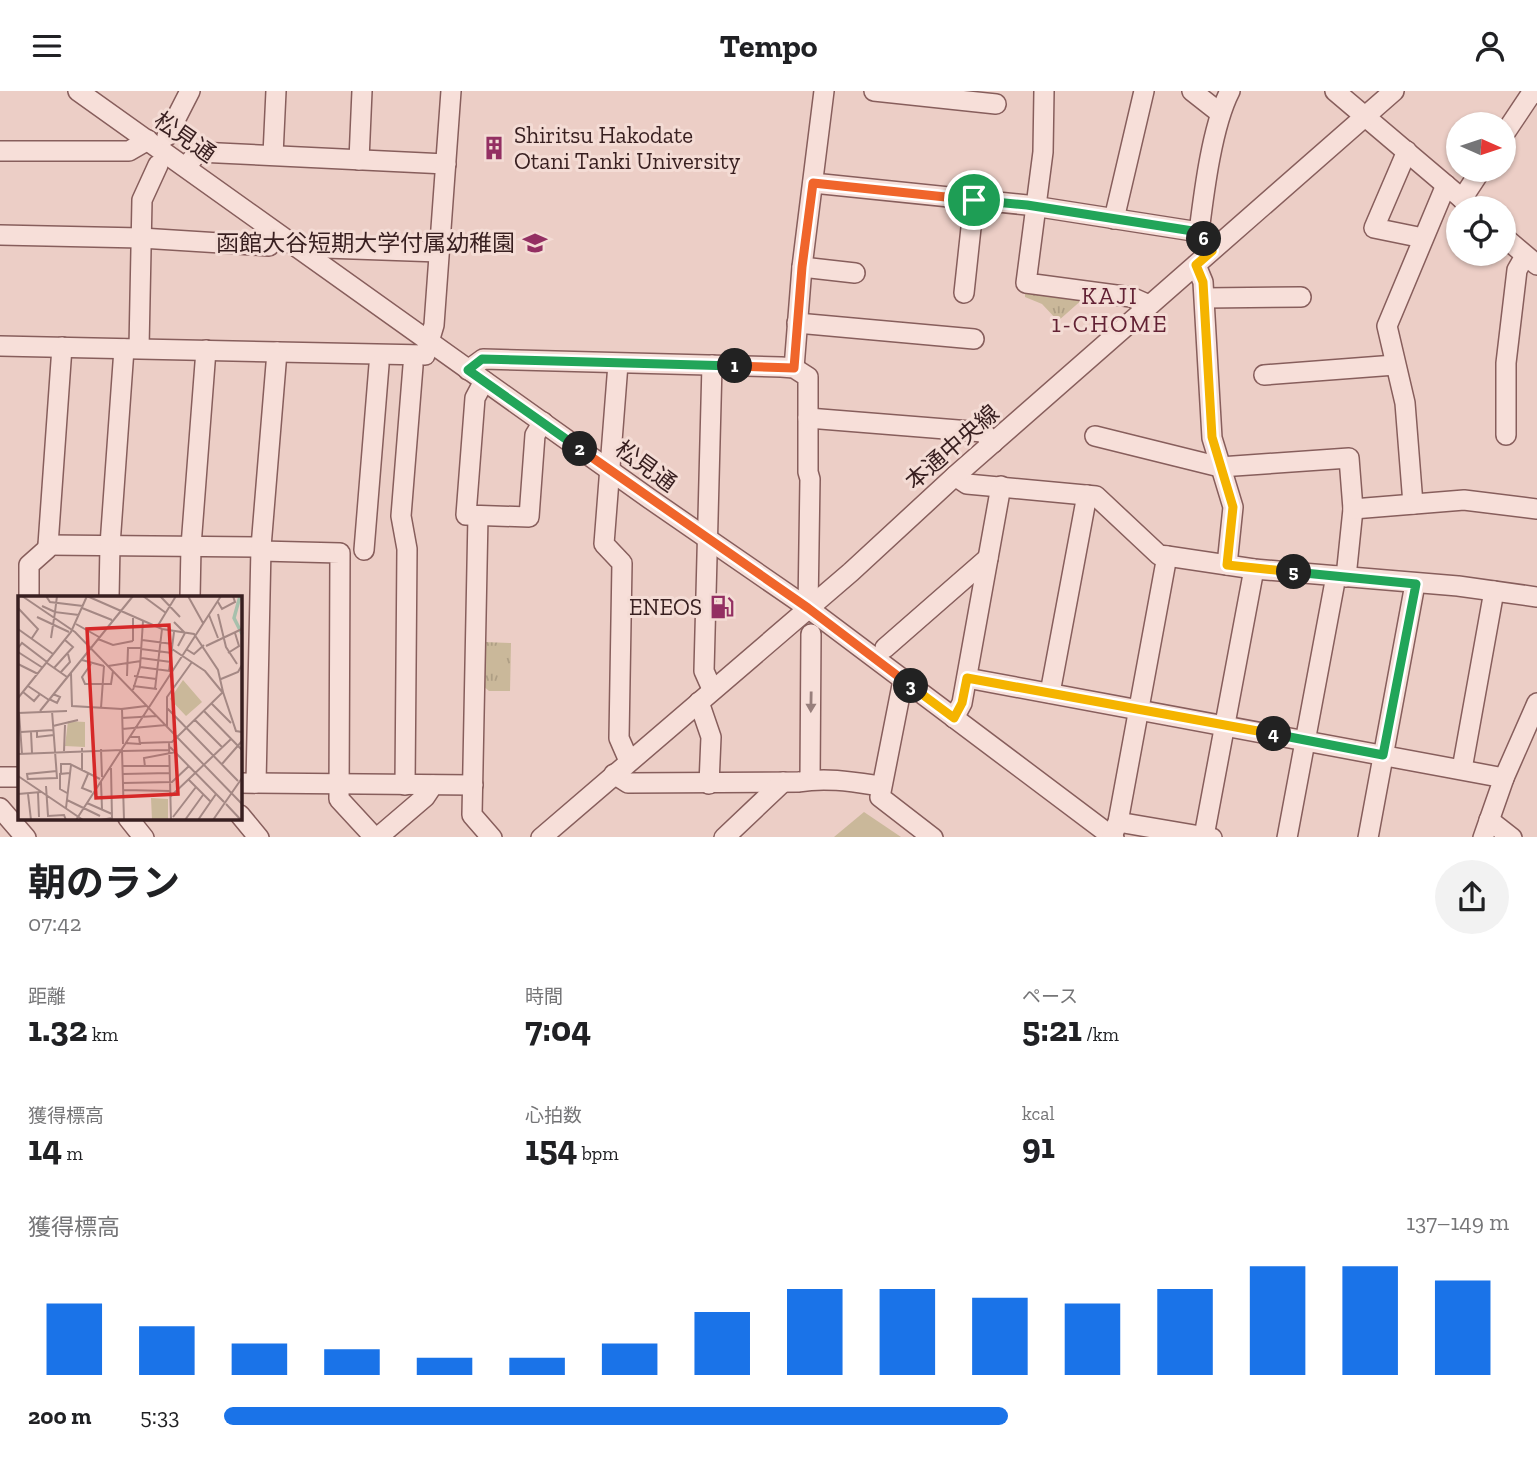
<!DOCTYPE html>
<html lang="ja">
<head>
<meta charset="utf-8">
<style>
	body { margin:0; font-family:"Zilla Slab","Noto Sans JP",serif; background:#f2f2f2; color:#202124; height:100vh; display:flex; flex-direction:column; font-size:26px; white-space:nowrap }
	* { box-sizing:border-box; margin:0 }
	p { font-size:23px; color:#757577 }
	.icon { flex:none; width:38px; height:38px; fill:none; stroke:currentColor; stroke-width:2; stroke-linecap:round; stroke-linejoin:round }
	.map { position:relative; height:746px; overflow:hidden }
	.details { display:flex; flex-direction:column; background:#fff; flex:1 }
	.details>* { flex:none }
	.needle { width:46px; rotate:93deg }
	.buttons { position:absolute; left:1446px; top:21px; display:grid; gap:14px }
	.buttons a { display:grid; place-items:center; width:70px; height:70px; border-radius:50%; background:#fff; box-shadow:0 2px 5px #0004; font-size:35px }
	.pin { position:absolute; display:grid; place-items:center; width:60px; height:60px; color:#fff; margin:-30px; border:4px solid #fff; border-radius:50%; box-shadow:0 2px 7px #0007 }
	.km { position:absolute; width:35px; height:35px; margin:-18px; border-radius:50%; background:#222; color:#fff; font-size:19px; line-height:35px; text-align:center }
	.round { display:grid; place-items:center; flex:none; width:74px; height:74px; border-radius:37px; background:#f2f2f2 }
	.overview { display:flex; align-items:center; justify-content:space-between; height:119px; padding:0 28px }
	h1 { font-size:38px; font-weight:700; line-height:52px }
	.metrics { display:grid; grid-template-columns:repeat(3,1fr); gap:10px; height:119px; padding:7px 28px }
	.metrics div { display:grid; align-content:center }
	.metrics b { font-size:35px; font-weight:700 }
	.metrics small { font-size:19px; font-weight:400 }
	.metrics p { font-size:19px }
	.chart { height:196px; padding:14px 28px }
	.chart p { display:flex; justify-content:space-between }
	.chart svg { width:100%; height:126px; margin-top:7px; stroke:#1a73e8; stroke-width:6 }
	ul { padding:0 28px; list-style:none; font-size:23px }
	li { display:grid; grid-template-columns:112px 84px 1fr; align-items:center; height:52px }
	li i { height:18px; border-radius:9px; background:#1a73e8 }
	header { display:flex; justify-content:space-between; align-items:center; height:91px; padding:0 28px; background:#fff; font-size:32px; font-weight:700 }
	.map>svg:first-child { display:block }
</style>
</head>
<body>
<header><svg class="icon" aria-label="menu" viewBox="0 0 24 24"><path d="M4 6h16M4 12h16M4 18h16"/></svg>Tempo<svg class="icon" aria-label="person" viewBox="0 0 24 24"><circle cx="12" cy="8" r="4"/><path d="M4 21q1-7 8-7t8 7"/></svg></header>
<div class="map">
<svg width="1537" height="747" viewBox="0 0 1537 747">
	<defs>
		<pattern id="grass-tufts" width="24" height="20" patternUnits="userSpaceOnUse" patternTransform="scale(1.75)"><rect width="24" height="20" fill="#cab89a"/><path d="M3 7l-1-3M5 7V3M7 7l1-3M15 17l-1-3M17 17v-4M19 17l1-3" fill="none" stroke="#ae9e84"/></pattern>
	</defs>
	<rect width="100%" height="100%" fill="#eccec6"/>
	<g fill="url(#grass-tufts)">
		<path d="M1025,199l59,8 -26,23 -16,-17 -17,-7z"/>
		<path d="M484,551l27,1 -1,48h-21l-6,-5z"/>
	</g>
	<path fill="#cab89a" d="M864,721l37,25h-67z"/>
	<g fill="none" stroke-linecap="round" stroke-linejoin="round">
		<g stroke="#875e5c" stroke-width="22">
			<g id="minor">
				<path d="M78,0l572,408 158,109 306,230"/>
				<path d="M874,0l122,13"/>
				<path d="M1044,0l-1,61 -17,131 105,14 18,8"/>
				<path d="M1192,0l28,22"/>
				<path d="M1335,0l138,117"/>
				<path d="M167,45l23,-45"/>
				<path d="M1503,45l30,-45"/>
				<path d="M0,60h129l19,-11"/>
				<path d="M1407,60l-33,77 49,10"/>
				<path d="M273,64l3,-64"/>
				<path d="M359,69l3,-69"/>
				<path d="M186,76l12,-15 248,12"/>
				<path d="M813,92l214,22 172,27"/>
				<path d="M1462,108l19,-29"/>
				<path d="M1114,128l30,-128"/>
				<path d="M0,144l141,3 128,8"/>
				<path d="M1503,145l34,29"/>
				<path d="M1205,150l-6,-9c5,-40 13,-106 31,-141"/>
				<path d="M297,156l142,5"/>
				<path d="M1196,174l7,17 9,156 21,69 -6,58"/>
				<path d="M802,176l53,6"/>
				<path d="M964,202l10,-93"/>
				<path d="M1205,207l96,-1"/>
				<path d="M797,232l177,16"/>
				<path d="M0,255l425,9 9,-30 17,-234"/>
				<path d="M139,257l3,-148 16,-35"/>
				<path d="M618,273l-14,180 18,19 -3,175 10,23"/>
				<path d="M712,274l-8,306 8,18"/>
				<path d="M794,277l8,-101 22,-176"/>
				<path d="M468,279l15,-11 298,8 13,1 14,9v95l2,7 -2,129"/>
				<path d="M1264,284l131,-10"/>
				<path d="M484,290l-9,17 -9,117 63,2 6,-82 8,-13"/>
				<path d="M808,327l175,14 10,11"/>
				<path d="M1506,344v-72l11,-93 8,-14"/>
				<path d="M1095,345l125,31 129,-9 4,51 -7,68"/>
				<path d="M955,385l12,8 129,12 63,59 8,1 87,13 204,17 79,11"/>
				<path d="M1413,413l-8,-101 -18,-77 59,-141"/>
				<path d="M1353,418l111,-9 73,9"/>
				<path d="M478,425l-6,299 20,23"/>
				<path d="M48,454l213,2"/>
				<path d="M364,459l15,-185"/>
				<path d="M261,460l79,2 -1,246 36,39"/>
				<path d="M29,507v-33l18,-16 1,-4 14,-198"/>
				<path d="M109,507l1,-53 14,-196"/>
				<path d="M190,507l1,-52 15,-196"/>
				<path d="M885,557l103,-90"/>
				<path d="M967,587l537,100"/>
				<path d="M903,589l-23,117 53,41"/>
				<path d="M1050,602l37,-198"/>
				<path d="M699,611l12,35 -2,47"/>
				<path d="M954,627l8,-15 39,-217"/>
				<path d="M1462,678l32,-178"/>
				<path d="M614,683l14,9 171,-1c27,-5 55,0 82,4"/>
				<path d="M0,686h19"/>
				<path d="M810,689l1,-146"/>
				<path d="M240,692l233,2"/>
				<path d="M256,692l5,-236 16,-195"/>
				<path d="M405,694l2,-236 -6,-33 12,-150"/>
				<path d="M0,717l26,30"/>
				<path d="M240,724l19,23"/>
				<path d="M128,727l16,20"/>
				<path d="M1489,729l23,18"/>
				<path d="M1118,731l94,16"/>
				<path d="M1112,745l6,-14 49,-266"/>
				<path d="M1204,745l50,-267"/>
				<path d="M377,747l48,-41 8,-12"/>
				<path d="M541,747l310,-266 104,-96 439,-385"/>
				<path d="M724,747l59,-56"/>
				<path d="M1287,747l49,-262"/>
				<path d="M1368,747l47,-254"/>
				<path d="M1483,747l21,-60 33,-75"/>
			</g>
		</g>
		<use href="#minor" stroke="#f7dfd9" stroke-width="19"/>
	</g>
	<defs><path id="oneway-solid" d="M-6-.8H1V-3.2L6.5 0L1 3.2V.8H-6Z" transform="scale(1.75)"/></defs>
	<use fill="#987f7c" href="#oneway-solid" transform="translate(811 611) rotate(91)"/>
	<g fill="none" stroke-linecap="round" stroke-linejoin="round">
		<g stroke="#fff" stroke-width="14">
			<path id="split-1" d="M735,275l59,2 8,-101 11,-84 161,17"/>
		</g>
		<g stroke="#fff" stroke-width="14">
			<path id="split-2" d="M580,358l-112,-79 14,-11 253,7"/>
		</g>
		<g stroke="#fff" stroke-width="14">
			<path id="split-3" d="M580,358l228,159 103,78"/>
		</g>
		<g stroke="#fff" stroke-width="14">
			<path id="split-4" d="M911,595l43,32 8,-15 5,-25 307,56"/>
		</g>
		<g stroke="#fff" stroke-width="14">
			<path id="split-5" d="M1274,643l109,21 33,-171 -122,-12"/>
		</g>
		<g stroke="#fff" stroke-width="14">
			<path id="split-6" d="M1204,148l8,12 -16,14 7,17 9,155 21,70 -6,58 67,7"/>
		</g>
		<g stroke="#fff" stroke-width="14">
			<path id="split-7" d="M974,109l53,5 172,27 5,7"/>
		</g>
		<use href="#split-1" stroke="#f0652b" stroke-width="9"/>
		<use href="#split-2" stroke="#22a559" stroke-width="9"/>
		<use href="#split-3" stroke="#f0652b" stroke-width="9"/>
		<use href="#split-4" stroke="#f5b400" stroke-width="9"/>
		<use href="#split-5" stroke="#22a559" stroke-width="9"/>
		<use href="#split-6" stroke="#f5b400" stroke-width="9"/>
		<use href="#split-7" stroke="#22a559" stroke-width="9"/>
	</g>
	<defs>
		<g id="building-bare" transform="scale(1.89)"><path d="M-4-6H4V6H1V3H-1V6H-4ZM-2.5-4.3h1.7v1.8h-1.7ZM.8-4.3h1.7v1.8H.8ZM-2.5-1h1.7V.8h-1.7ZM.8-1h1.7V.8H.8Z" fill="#932f62" stroke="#f4dcd5" stroke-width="2.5" paint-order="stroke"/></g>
		<g id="school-bare" transform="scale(1.89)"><path d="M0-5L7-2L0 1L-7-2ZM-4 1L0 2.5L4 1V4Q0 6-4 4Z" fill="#932f62" stroke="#f4dcd5" stroke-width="2.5" paint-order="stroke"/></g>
		<g id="fuel-bare" transform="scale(1.89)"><path d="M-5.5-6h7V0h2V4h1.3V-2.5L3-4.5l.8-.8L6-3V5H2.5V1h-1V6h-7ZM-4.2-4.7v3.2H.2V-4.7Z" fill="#932f62" stroke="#f4dcd5" stroke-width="2.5" paint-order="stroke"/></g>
	</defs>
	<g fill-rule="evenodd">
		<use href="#building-bare" x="494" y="57"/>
		<use href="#school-bare" x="535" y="152"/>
		<use href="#fuel-bare" x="722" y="516"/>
	</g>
	<g text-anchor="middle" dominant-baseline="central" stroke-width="6" stroke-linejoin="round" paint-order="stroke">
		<g font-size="23" fill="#381f20" stroke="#f4dcd5" text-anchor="end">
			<text x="514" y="44" text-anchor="start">Shiritsu Hakodate<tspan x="514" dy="26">Otani Tanki University</tspan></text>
			<text x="515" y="152">函館大谷短期大学付属幼稚園</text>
			<text x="702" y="516">ENEOS</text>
		</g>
		<g font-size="23" fill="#381f20" stroke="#f4dcd5">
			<text transform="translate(185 46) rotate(35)">松見通</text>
			<text transform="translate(952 356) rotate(-41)">本通中央線</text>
			<text transform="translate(646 375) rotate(36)">松見通</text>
		</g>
		<g font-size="24" letter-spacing="2" fill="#622134" stroke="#f4dcd5">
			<text x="1110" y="204">KAJI<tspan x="1110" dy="28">1-CHOME</tspan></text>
		</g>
	</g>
	<g transform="translate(18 505)">
		<rect width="224" height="224" fill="#eccec6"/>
		<path d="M165,84l19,22 -16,14 -16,-17zM50,125l17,1v25l-20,-1zM133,202l17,1v21h-16z" fill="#cab89a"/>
		<path fill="none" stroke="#a7c0ac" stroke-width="3.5" d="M222,0l-6,22 8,16"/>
		<path fill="none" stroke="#a48884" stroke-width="2" d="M4,0l53,36 167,172M28,0l4,6 33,4M69,0l75,33 32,5 24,36 5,22 -51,50 -32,1M125,0l23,17M142,0l20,21M170,0l15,27M200,6l4,7 13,-7 -2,-6M24,10l13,6 2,-16M0,12l20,21 -6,9M64,12l30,12M200,18l8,33 11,17M191,19l9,23M19,21l32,15M156,26l11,11 -7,13M58,28l23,13M139,31l19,-31M0,33l35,25M33,42l4,-26 24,3M80,43l15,6 20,-4M124,44l31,4M115,45v-23M188,50l36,-17M0,52l4,-5 25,19M123,53l31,4M154,53l33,22 18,22M168,53l8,5 10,-9M0,56l25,16M210,57l11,-7 -4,-13M123,62l30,4M64,64l22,6M29,67l20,14M0,68l20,10M73,68l-9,13 3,7h26l2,-13M90,70l33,-5M122,71l30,4M36,72l19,-21 -8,-7M151,75l5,-39M43,76l9,-10 -2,-8M53,77l1,33 50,3M109,80l1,-28h13M116,80l22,3M203,83l17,-7 4,-7M10,90l21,14M115,90l24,3M137,93l7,-60M115,94l7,-23 3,-46M5,96l11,9 6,-7M205,96l13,39 6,1M0,102l53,-66 16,-36M31,103l8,4 3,-6 -7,-3M194,108l19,19M83,112l3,-42M149,112l71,73M22,115l93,-115M186,115l38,39M0,117l49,-2M1,117l3,41M104,122l35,-2M177,124l27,27M35,130l25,-6M149,130v-29l25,-35M104,133l44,-4M19,135v6l17,-2M3,136l32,-2M13,136l1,21M151,146l2,78M107,147l15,1 -1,-7h-10M105,148l-1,-35 24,-3M152,151l54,55M83,153l1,28M46,155l1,-26M105,155l46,-1M0,158l104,-4 2,70M204,168l20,-23M105,170h47M127,171l-1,-9 32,-6M64,174v-22M43,177v-9h9l30,15M70,178l-6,14 10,4M105,178l47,-1M0,180l65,44M10,183l29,-1 -5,-67M10,184l-1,-6 30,-3M171,184l22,22M83,186l1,27M105,187l49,-1 17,-16M28,190l2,30 16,-1 2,5M106,194l47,1M20,197l1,24M49,197l-7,-4v-15l10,-1M0,198l23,-2M10,198l3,26M153,200l60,-57M49,204l33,16M69,207l25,11M208,208l15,16M48,212l5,-43M155,221l23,-30M58,224l145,-224M83,224l11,-2 -1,-50M167,224l18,-25M180,224l18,-26M195,224l29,-42"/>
		<path fill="#d62828" fill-opacity="0.15" stroke="#d62828" stroke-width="3.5" d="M151,29l9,169 -82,4 -9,-169z"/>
		<rect width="224" height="224" fill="none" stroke="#381f20" stroke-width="3.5"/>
	</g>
</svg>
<div class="buttons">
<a><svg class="needle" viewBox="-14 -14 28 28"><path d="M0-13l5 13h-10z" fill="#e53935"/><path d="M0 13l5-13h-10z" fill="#757577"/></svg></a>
<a><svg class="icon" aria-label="locate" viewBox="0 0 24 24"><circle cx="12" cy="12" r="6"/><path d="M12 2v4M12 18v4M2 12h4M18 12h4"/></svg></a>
</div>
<div class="pin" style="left:974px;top:109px;background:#1e9e55"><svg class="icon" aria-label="arrive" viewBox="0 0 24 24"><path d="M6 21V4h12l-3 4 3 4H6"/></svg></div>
<b class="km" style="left:735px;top:275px">1</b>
<b class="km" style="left:580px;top:358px">2</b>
<b class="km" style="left:911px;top:595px">3</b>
<b class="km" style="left:1274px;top:643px">4</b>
<b class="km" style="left:1294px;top:481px">5</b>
<b class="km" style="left:1204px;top:148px">6</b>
</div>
<section class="details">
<div class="overview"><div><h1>朝のラン</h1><p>07:42</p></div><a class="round"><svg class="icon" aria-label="share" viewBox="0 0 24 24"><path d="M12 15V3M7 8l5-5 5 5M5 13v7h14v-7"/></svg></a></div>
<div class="metrics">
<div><p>距離</p><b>1.32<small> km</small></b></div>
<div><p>時間</p><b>7:04</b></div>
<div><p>ペース</p><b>5:21<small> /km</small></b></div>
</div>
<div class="metrics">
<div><p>獲得標高</p><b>14<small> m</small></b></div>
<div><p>心拍数</p><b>154<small> bpm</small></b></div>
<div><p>kcal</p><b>91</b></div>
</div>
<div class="chart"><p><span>獲得標高</span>137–149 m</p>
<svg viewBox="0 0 160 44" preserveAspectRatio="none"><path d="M5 44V19M15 44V27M25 44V33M35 44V35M45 44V38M55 44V38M65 44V33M75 44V22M85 44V14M95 44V14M105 44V17M115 44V19M125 44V14M135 44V6M145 44V6M155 44V11"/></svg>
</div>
<ul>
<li><b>200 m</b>5:33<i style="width:61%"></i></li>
</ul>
</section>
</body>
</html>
